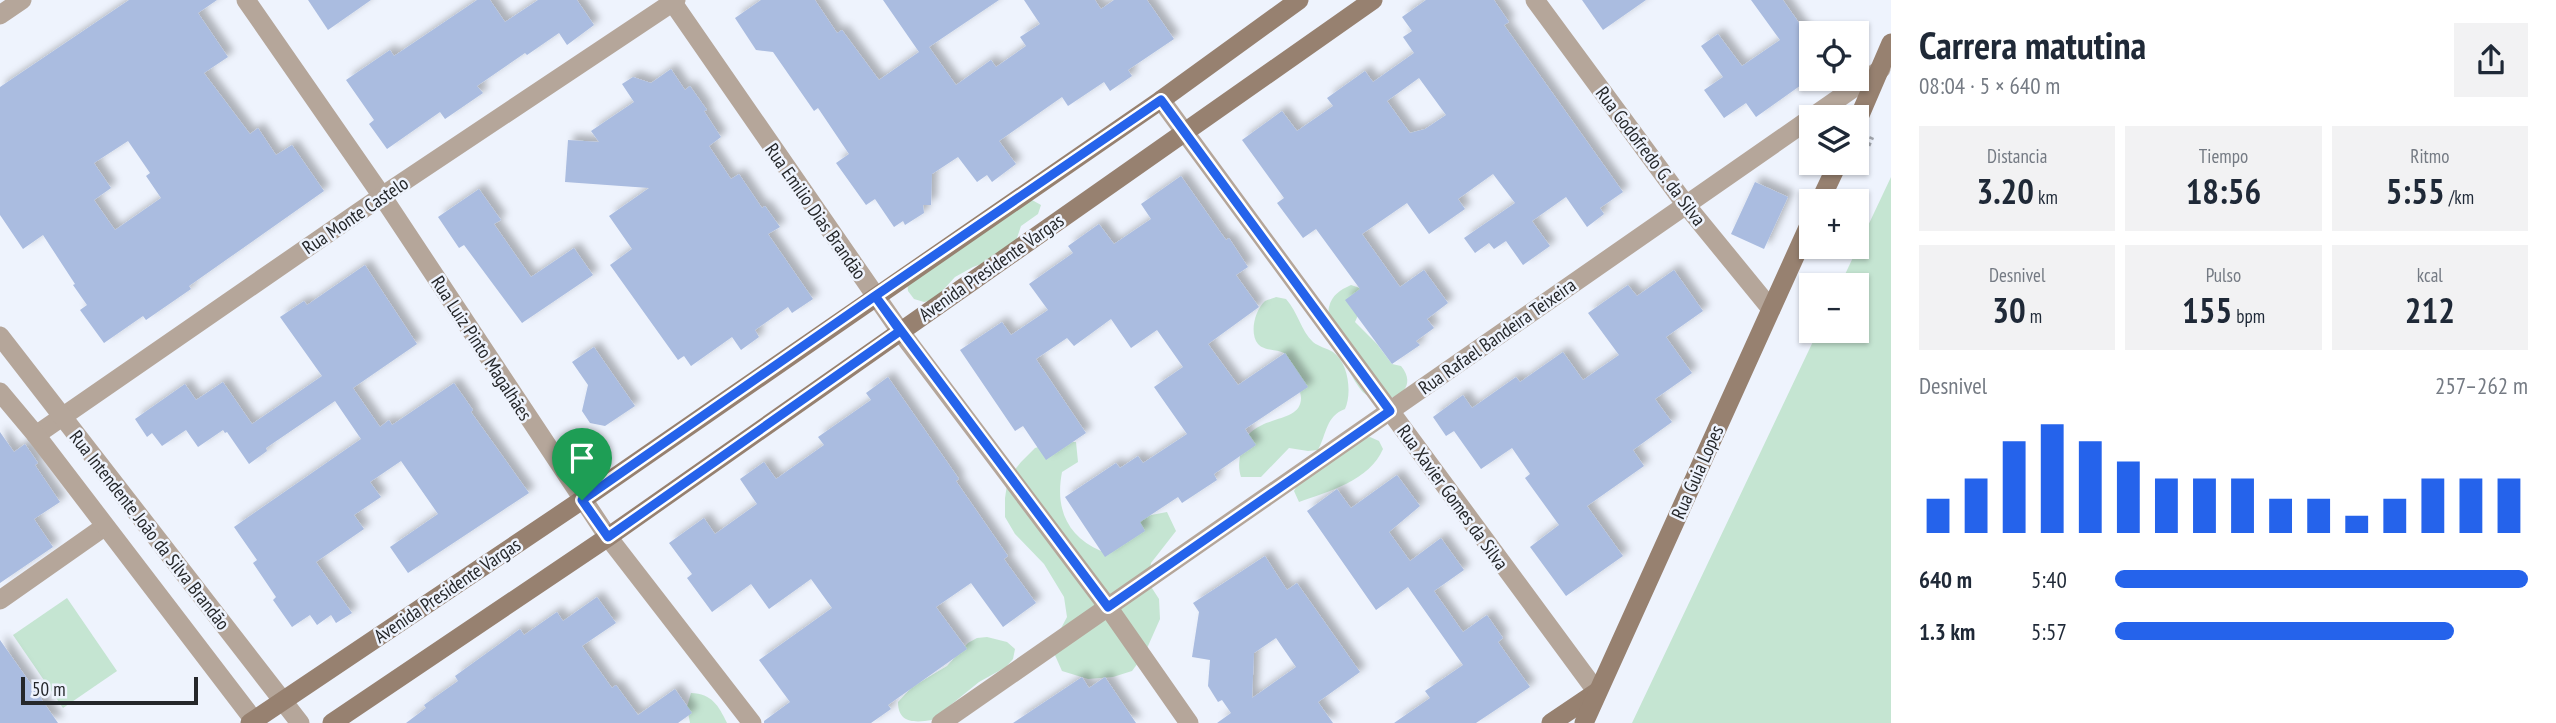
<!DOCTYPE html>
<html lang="es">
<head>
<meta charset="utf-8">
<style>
	body { margin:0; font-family:"PT Sans Narrow",sans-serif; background:#f2f2f3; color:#1f2937; height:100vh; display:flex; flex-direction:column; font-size:26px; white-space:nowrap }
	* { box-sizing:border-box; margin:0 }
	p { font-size:23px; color:#747a83 }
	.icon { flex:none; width:38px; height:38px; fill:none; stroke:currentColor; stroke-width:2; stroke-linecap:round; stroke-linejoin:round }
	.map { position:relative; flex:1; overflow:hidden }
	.side { display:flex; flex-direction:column; background:#fff; width:665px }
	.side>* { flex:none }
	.fabs { position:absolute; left:1799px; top:21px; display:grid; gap:14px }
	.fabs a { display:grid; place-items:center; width:70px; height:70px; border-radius:0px; background:#fff; box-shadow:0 2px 5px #0004; font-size:35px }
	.scale { position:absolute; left:21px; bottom:18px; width:177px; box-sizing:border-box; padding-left:7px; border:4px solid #25272a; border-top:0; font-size:19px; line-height:24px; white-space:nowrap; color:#25272a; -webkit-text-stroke:5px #eef3fd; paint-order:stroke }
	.pin { position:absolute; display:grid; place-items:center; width:60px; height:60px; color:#fff; margin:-72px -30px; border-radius:50% 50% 50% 0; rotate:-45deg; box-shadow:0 0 7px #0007 }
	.pin .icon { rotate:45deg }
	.round { display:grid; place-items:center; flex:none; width:74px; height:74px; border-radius:0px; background:#f2f2f3 }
	.head { display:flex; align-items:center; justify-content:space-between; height:119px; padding:0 28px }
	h1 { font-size:38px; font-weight:800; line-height:52px }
	.stats { display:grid; grid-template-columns:repeat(3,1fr); gap:10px; height:119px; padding:7px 28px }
	.stats div { display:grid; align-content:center; border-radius:0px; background:#f2f2f3; text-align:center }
	.stats b { font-size:35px; font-weight:800 }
	.stats small { font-size:19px; font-weight:400 }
	.stats p { font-size:19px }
	.chart { height:196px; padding:14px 28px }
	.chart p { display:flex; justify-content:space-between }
	.chart svg { width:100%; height:126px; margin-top:7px; stroke:#2563eb; stroke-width:6 }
	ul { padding:0 28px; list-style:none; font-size:23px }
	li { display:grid; grid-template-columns:112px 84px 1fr; align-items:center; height:52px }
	li i { height:18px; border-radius:9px; background:#2563eb }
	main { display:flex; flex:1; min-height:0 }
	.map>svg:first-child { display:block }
</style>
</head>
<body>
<main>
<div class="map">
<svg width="1891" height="723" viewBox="0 0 1891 723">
	<defs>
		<filter id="shadow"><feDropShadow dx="6" dy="-6" stdDeviation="3.5" flood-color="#0004"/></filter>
	</defs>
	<rect width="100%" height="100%" fill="#eef3fd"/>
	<g fill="#c5e5d2">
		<path d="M1891,177v546h-259l186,-392h39v-46h-17z"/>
		<path d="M1032,200l9,5 -3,9 -17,12 -6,18 -23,16 -19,7 -18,10 -21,23 -10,2 -10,-3 -6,-8 -1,-10z"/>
		<path d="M1351,285l9,3 7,7 -12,27 22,22 15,20 9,2c22,27 -19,42 -37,27 -13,-12 -39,-70 -35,-86 3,-12 11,-17 22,-22z"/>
		<path d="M1276,297l10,2c12,13 15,32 27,43 6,5 14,6 20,10 16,11 19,42 12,57 -19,7 -18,24 -27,41l-10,1 -19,-3 -28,29h-20c-3,-9 -2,-16 0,-26 8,-40 60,-24 60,-53 0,-9 -7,-16 -11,-24 -3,-7 -4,-14 -6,-21 -8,-4 -20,-2 -26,-9 -9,-11 -3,-34 7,-43 2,-1 9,-3 11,-4z"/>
		<path d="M1370,437l9,4 4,8c-13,31 -55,43 -84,53l-5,-11 14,-26 52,-26z"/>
		<path d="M1055,442h21l2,20 -16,10c-7,37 5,64 39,79l45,-35 21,-4 9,19 -25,32 -3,19 11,17 1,20 -16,36 -12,16 -19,6 -25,2 -26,-8 -8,-18 4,-19 9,-17 -3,-20 -20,-33 -29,-30 -10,-17v-19l3,-20 13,-16 14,-14z"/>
		<path d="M67,598l50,73 -54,37 -50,-73z"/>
		<path d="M987,637l20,5 8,7 -2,10 -7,8 -27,15 -47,38c-18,3 -34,3 -34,-18l14,-15 35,-21 21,-23 9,-5z"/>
		<path d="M691,693c21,1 27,12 36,30h-37l-3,-16z"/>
	</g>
	<g fill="#aabce0" fill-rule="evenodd" filter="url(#shadow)">
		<path d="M129,0h88l-19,13 30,44 -24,16 46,61 8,-6 18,27 16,-10 32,46 -135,95 2,3 -45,31 -3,-4 -39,27 -24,-33 7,-5 -14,-20 2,-1 -32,-49 -20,14 -23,-34v-128zM128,141l22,32 -4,3 15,22 -46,32 -21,-30 17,-12 -17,-25z"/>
		<path d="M308,0h63l-43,30z"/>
		<path d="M477,0h13l15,22 33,-22h39l17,25 -27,20 -8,-12 -32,22 -2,-2 -48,33 6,7 -38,26 -5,-7 -53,37 -18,-25 5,-4 -28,-40 44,-30 4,6z"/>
		<path d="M761,0h54l22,33 5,-3 37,50 40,-28 -36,-52h116l-70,47 27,38 35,-25 5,7 30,-21 -6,-9 20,-13 -16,-24h71l6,9 13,-9h33l27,39 -46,31 4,6 -22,15 -6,-9 -36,24 -6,-9 -63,44 17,23 -24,18 -5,-7 -10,7 -19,-25 -26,17 -1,31h-8l1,8 -19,12 -2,-4 -9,6 -19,-28 -9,6 -30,-42 13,-9 -31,-46 -4,3 -41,-59 -17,-2 -21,-32z"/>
		<path d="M1426,0h68l15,22 -5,3 119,167 -23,16 4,6 -17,13 -21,-30 -34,24 18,25 -27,19 -17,-24 -12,8 -5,-6 -14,10 -11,-15 51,-35 -22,-29 -35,25 7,10 -36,25 -22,-31 -45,31 38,53 24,-17 24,33 -21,16 7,9 -18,13 4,4 -28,19 -47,-64 15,-11 -44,-60 -13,9 -26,-35 7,-5 -42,-58 40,-29 15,20 36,-25 -6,-8 38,-27 8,11 41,-29 -11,-16 9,-6 -10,-14zM1419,78l27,37 -21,14 -15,4 -23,-32z"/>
		<path d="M1582,0h64l-43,30z"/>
		<path d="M1751,0h32l28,40v38l-55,39 -10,-14 -22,15 -20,-28 19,-13 -22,-31 17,-12 24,32 38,-26z"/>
		<path d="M671,69l14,21 5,-4 17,24 -3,1 17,26 -12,9 22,33 8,-5 23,34 3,-2 15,21 -12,7 45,65 -21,14 -4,-6 -33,23 4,7 -18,13 -9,-13 -41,29 -7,-10 -6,4 -68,-95 22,-16 -23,-33 40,-28 -84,-6 3,-42 31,2 -8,-11 43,-29 -12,-18 11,-7 18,6z"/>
		<path d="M1181,176l45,64 3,-2 19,29 -12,8 23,32 -51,37 30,41 47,-32 23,34 -63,42 11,16 -42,29 3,6 -35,23 -4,-6 -38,25 5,9 -40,26 -40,-60 51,-34 4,5 18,-12 5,7 44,-29 -33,-47 29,-20 -26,-37 -26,18 -20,-29 -37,27 -7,-8 -31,21 50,74 -40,27 -23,-34 -8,5 -55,-81 42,-28 9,13 37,-25 -19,-26 44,-31 -5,-7 31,-22 15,20 37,-25 -10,-15z"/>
		<path d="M1755,182l33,15 -24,52 -33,-15z"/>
		<path d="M479,189l22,31 -7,4 37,53 43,-29 19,27 -71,48 -58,-78 -5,3 -21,-31z"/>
		<path d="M365,265l52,79 -64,44 27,39 9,-7 3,5 62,-42 19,27 -2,2 58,81 -121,80 -18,-26 48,-33 -37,-53 -31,21 11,15 -27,18 10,14 -48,33 36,51 -16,10 -5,-8 -14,10 -7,-10 -18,12 -19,-27 3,-3 -23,-34 4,-3 -23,-33 127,-88 -26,-38 -69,47 1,3 -18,13 -22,-32 -2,1 -2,-3 -25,17 -12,-17 -24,16 -10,-13 -5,4 -12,-18 50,-35 11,16 27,-18 29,42 70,-48 -42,-59 24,-16 3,4z"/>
		<path d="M1674,270l29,41 -37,26 26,36 -37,26 17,23 -39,28 11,16 -57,40 36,50 -57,40 -36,-49 29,-22 -34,-47 5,-4 -18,-26 -31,21 -27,-38 -8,5 -13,-19 30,-22 9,13 44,-31 4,5 43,-30 20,28 36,-25 -31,-42 40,-28 9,11z"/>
		<path d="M594,347l41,59 -30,20 -15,-3 -8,-12 6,-26 -16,-23z"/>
		<path d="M888,377l71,102 -3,2 52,75 -4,3 32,44 -33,24 -32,-44 -35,24 31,42 -79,56 3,4 -20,14h-107v-2l26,-19 -31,-42 73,-52 -21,-29 -42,30 -18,-25 -39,28 -25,-34 5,-4 -23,-31 35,-25 11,16 42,-30 -17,-25 24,-17 12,17 48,-34 -6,-8 53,-37 -5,-7z"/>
		<path d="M0,432l14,20 11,-8 13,19 -3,2 25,37 -26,17 19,28 -53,36z"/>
		<path d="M1397,475l23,31 -31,26 21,29 31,-23 23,32 -30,21 29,41 24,-17 16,23 -5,4 32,45 -54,36h-82l36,-25 -5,-7 38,-26 -55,-78 -32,23 -69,-99 30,-22 14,19z"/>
		<path d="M1265,556l22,34 10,-7 63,89 -42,30 15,21h-116l14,-10 -9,-13 -4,2 -10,-16 2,-26 -18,-3 7,-45 -6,-9zM1276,638l20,29 -44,31 2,-45z"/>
		<path d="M597,597l19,26 -34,23 30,42 4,-3 22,30 37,-26 17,24 -14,10h-272l20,-15 -2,-3 34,-24 -3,-5 65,-47 4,6 33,-23 6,9z"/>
		<path d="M0,640l26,37 32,46h-58z"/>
		<path d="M1082,677l7,11 16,-11 31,46h-123z"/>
	</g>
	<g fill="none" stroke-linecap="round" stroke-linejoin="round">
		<path stroke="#a3a7ae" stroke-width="4.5" stroke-dasharray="3.5 3.5" stroke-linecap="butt" d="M1860,165l12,-28"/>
		<g stroke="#b5a69a" stroke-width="19">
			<path d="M246,0l136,196 226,341 144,186"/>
			<path d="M671,0l229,331 208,276 81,116"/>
			<path d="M1535,0l151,205 85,104"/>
			<path d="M0,15l22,-15"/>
			<path d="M1161,100l436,592"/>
			<path d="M1812,117l69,-48"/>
			<path d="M36,435l346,-239 294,-196"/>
			<path d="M0,600l104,-73"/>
			<path d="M941,723l870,-605"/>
		</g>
		<g stroke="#b5a69a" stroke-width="19">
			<path d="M0,336l300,387"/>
			<path d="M0,392l36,43 220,288"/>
		</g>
		<g stroke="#978170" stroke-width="19">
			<path d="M1857,122l34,-79"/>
			<path d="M1820,201l18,-38"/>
			<path d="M250,723l332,-223 579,-400 138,-100"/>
			<path d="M332,723l276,-186 765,-537"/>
			<path d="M1551,723l46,-31"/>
			<path d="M1584,723l227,-502"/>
		</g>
	</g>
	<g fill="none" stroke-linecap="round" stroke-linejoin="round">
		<g stroke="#fff" stroke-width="14">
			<path id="route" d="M582,500l293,-204 233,311 282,-196 -229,-311 -286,196 25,35 -292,206 -26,-37"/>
		</g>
		<use href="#route" stroke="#2563eb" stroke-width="9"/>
	</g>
	<g text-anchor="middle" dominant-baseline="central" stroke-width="5" stroke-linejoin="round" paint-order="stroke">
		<g font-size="19" fill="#25272a" stroke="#eef3fd">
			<text transform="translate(1651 156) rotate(53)">Rua Godofredo G. da Silva</text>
			<text transform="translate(816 211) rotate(55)">Rua Emilio Dias Brandão</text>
			<text transform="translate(355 215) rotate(-34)">Rua Monte Castelo</text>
			<text transform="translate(991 267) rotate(-35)">Avenida Presidente Vargas</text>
			<text transform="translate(1497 336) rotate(-35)">Rua Rafael Bandeira Teixeira</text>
			<text transform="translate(482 348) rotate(57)">Rua Luiz Pinto Magalhães</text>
			<text transform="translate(1697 472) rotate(-66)">Rua Guia Lopes</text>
			<text transform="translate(1453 497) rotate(54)">Rua Xavier Gomes da Silva</text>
			<text transform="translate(150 530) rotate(52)">Rua Intendente João da Silva Brandão</text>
			<text transform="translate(447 590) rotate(-34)">Avenida Presidente Vargas</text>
		</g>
	</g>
</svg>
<div class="fabs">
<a><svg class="icon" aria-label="locate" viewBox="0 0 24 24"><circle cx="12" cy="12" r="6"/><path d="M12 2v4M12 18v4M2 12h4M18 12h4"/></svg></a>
<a><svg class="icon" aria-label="layers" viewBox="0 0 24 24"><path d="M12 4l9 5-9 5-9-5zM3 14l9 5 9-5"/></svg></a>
<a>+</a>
<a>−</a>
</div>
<div class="scale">50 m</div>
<div class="pin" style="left:582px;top:500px;background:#1e9e55"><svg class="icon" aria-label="arrive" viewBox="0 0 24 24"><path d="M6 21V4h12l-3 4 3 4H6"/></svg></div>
</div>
<section class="side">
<div class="head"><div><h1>Carrera matutina</h1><p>08:04 · 5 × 640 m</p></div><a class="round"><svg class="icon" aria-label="share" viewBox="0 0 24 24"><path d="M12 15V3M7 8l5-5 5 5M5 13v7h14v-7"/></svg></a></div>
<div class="stats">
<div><p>Distancia</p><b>3.20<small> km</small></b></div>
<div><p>Tiempo</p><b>18:56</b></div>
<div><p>Ritmo</p><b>5:55<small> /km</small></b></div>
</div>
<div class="stats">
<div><p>Desnivel</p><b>30<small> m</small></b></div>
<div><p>Pulso</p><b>155<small> bpm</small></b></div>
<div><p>kcal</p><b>212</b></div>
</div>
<div class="chart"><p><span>Desnivel</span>257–262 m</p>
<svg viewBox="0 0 160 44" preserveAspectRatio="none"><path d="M5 44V32M15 44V25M25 44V12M35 44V6M45 44V12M55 44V19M65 44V25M75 44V25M85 44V25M95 44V32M105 44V32M115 44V38M125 44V32M135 44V25M145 44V25M155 44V25"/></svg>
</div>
<ul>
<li><b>640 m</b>5:40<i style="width:100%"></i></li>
<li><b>1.3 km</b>5:57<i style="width:82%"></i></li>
</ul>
</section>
</main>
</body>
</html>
